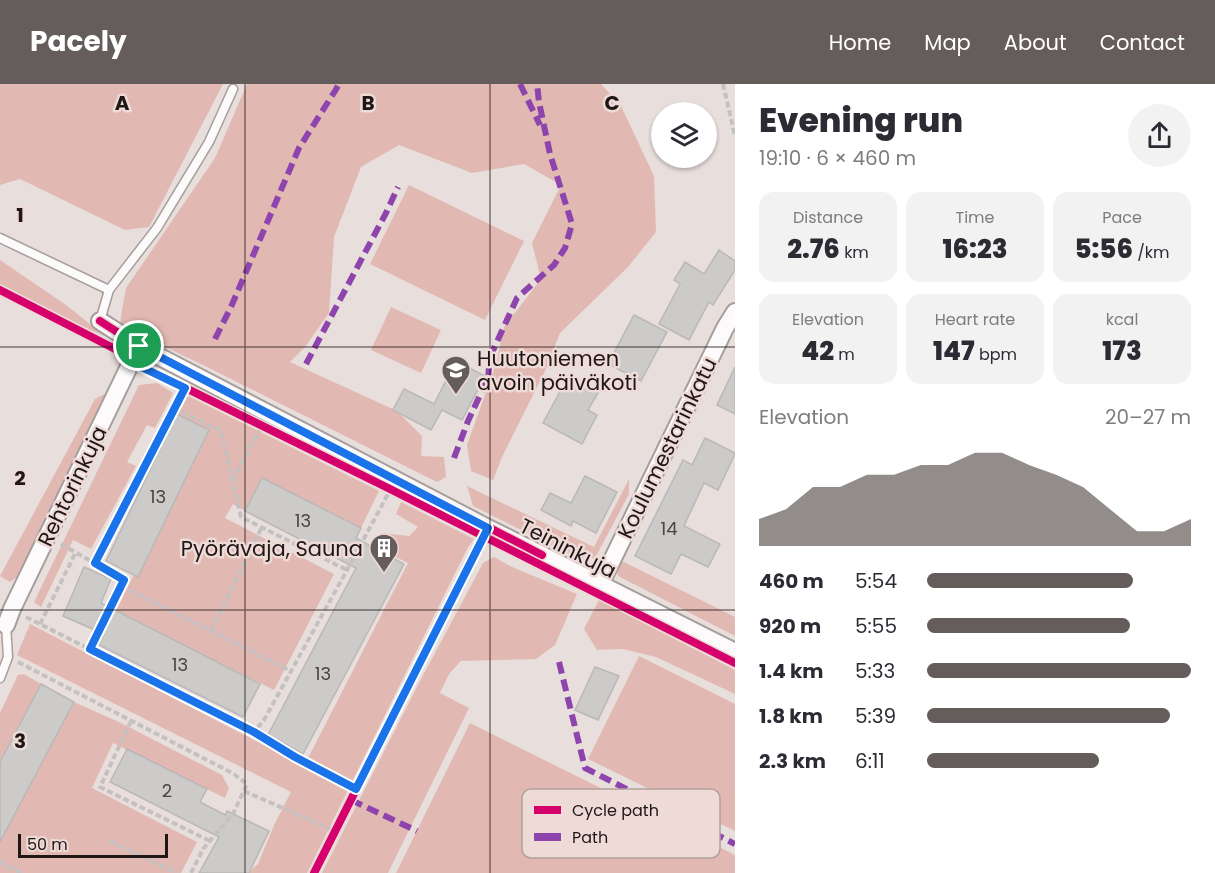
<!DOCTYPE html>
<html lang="en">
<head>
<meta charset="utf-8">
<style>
	body { margin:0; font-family:Poppins,sans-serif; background:#f2f2f3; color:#2b2b33; height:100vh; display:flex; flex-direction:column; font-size:22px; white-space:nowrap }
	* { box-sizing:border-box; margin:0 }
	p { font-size:20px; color:#7c7c81 }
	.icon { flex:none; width:33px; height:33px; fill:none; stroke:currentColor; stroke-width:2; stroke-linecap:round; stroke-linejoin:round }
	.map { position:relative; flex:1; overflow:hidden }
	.sheet { display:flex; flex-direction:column; background:#fff; width:480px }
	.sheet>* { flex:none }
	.controls { position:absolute; left:651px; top:18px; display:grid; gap:12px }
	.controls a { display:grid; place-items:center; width:66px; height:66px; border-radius:50%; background:#fff; box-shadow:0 2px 4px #0004; font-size:30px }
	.scale { position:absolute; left:18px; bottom:15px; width:150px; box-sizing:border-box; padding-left:6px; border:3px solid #1e1716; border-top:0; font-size:16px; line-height:21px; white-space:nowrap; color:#1e1716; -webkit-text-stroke:4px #eedad6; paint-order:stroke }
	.pin { position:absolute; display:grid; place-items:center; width:51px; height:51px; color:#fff; margin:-26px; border:3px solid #fff; border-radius:50%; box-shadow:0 2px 6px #0007 }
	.round { display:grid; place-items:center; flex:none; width:63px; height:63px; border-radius:32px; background:#f2f2f3 }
	.headline { display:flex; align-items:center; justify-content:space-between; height:102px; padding:0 24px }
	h1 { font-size:33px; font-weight:800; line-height:45px }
	.figures { display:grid; grid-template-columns:repeat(3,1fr); gap:9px; height:102px; padding:6px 24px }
	.figures div { display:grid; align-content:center; border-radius:15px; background:#f2f2f3; text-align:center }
	.figures b { font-size:26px; font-weight:800 }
	.figures small { font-size:16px; font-weight:400 }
	.figures p { font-size:16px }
	.chart { height:168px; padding:12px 24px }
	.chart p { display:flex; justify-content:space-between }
	.chart svg { width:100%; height:108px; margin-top:6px; fill:#655d5b; opacity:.7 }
	ul { padding:0 24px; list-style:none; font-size:20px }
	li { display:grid; grid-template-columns:96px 72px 1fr; align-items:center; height:45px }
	li i { height:15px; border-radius:8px; background:#655d5b }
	header { display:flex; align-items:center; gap:36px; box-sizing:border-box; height:84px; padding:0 30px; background:#655d5b; color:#fff }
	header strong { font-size:28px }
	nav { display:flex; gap:33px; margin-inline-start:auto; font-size:21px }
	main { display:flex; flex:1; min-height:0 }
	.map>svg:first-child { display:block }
</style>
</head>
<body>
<header>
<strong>Pacely</strong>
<nav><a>Home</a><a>Map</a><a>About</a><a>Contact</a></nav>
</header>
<main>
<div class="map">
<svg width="735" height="789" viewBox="0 0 735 789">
	<rect width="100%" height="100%" fill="#e8dedc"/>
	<g fill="#e2b9b2">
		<path d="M0,0h223l-74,143 -24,3 -105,-51 -20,6z"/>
		<path d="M247,0h354l20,22 33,70 2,56 -28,35 -68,66 -15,38 -43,86 -9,23 -22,-9 -4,-26 29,-81 8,-37 37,-48 -9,-36 29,-58 -37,-21 -52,9 -73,-28 -38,22 -27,70 -5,76 -24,34 -15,15 107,49 25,25 -1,20 23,1 2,20 -9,5 -230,-115 -67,-32 -20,-7 1,-12 5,-28 89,-130z"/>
		<path d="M409,101l115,56 -39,79 -115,-56z"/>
		<path d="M0,176l66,45 39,31 -19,-8 -86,-44z"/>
		<path d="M391,223l50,23 -20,43 -50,-23z"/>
		<path d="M157,299l16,10 -18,35 -8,-3 -20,37 9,4 -45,83 -18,-9 -32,67 -7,-5 105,-217z"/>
		<path d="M106,309l6,2 -90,178 -12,9 -10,-6 95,-177z"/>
		<path d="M188,312l191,95 -18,37 -99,-50 -17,33 -12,-7 -8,14 109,56 -60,116 -158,-79 18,-37 5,2 70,-145 -32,-17z"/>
		<path d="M629,395v15l-34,64h-18l-104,-52 -6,-20 127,61z"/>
		<path d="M401,418l73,37 -6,8 -161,326h-59l10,-9 17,-41 16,-31 -274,-137 13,-31 274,142 104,-203 -34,-17 7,-13 28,3 9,-9 -22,-13z"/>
		<path d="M494,473l18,10 65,27 -22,51 -19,14 -75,2 -12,13 -9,19 29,15 -81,165h-66l97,-190 64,-120z"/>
		<path d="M619,477l5,1 111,55v19l-117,-60 -2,-10z"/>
		<path d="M599,516l136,70v24l-79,-37 -33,-8 -26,1 -13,-21z"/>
		<path d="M639,572l96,48v127l-147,-72z"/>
		<path d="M24,590l17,10 -41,78v-49l18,-38z"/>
		<path d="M74,618l47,21 101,52 7,13 -4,10 -112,-55 -21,45 105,54 -16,31h-181v-31z"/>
		<path d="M470,639l265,132v18h-339z"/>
	</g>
	<g fill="#cccbc9" stroke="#bab8b6" stroke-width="1.5">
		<path d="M719,166l16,11v9l-22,35 -4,-3 -20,38 -30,-16 21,-40 -6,-4 11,-18 19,12z"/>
		<path d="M634,231l33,17 -26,49 -33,-17z"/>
		<path d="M456,277l29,15 -23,44 -20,-10 -11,20 -38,-20 11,-21 30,15z"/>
		<path d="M735,283v47l-18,-9z"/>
		<path d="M569,291l30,16 -11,19 9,5 -15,29 -39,-21z"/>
		<path d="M177,330l32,16 -71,147 -32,-16z"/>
		<path d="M705,354l30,15v1l-17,36 -14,-7 -20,43 36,18 -12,23 -27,-13 -10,20 -36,-18 48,-96 9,5z"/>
		<path d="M585,392l32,16 -21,41 -23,-12 -2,5 -30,-16 9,-17 21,10z"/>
		<path d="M262,394l99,50 -5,10 48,26 -101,190 -35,-19 88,-167 -111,-57z"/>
		<path d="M84,483l27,12 -10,24 159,81 -17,33 -144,-72 5,-11 -41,-18z"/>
		<path d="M595,583l24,9 -21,44 -23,-10z"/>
		<path d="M41,600l33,18 -74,140v-80z"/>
		<path d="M127,665l80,40 -7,13 25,13 2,-4 42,20 -20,42h-50l20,-36 -109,-55z"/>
	</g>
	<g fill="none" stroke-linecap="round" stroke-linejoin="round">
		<g stroke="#a59e9c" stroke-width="11">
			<g id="lane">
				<path d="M0,154l109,52"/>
				<path d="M100,237l9,-31 48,-62 52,-86 24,-53"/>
				<path d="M0,594l8,-21 -2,-32"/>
			</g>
		</g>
		<g stroke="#a59e9c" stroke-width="20">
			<g id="street">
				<path d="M100,237l39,25 349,182 247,124"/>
				<path d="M600,501l125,-257 10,-16"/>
				<path d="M6,541l6,-16 127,-263"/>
			</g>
		</g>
		<g stroke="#c5c1c0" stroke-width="4" stroke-dasharray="6 3" stroke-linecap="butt">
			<path d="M723,0l12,52"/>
			<path d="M174,324l47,23 20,86 106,53"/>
			<path d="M233,396l27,-51"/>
			<path d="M61,460l63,36 -34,69"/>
			<path d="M95,479l90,-176"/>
			<path d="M121,502l170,85"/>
			<path d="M26,533l228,115 10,-12 83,-150 41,-76"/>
			<path d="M40,540l36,-72"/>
			<path d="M211,547l51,-104"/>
			<path d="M18,578l216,112 13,10 -14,30 -30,35 -12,24"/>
			<path d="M131,637l-31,66 110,54"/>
			<path d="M254,648l41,25 61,32"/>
			<path d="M244,707l91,40"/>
			<path d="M110,757l67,32"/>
			<path d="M0,778l22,11"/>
		</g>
		<use href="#lane" stroke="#fcfafa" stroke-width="8"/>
		<use href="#street" stroke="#fcfafa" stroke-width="16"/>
		<g stroke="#8e44ad" stroke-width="6" stroke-dasharray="12 6" stroke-linecap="butt">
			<path d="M520,0l20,41"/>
			<path d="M215,255l16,-32 68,-159 36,-57 4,-7"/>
			<path d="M306,280l80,-151 12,-26"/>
			<path d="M454,374l14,-37 20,-43 2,-21 27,-59 37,-33 11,-17 7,-24 -22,-70 -11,-52 -2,-18"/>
			<path d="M559,578l26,106 150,76"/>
			<path d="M351,716l66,31"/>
		</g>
		<g stroke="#eedad6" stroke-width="11">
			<g id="cycleway">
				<path d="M0,206l117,60 14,11 259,128 345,174"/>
				<path d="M100,237l39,25 403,209"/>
				<path d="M314,789l173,-343"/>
			</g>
		</g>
		<use href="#cycleway" stroke="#d6006c" stroke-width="8"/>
	</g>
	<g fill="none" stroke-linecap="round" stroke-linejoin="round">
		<g stroke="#fff" stroke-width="12">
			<path id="route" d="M139,262l349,182 -132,261 -61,-32 -41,-25 -164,-83 34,-69 -29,-17 90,-175 -54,-26z"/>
		</g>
		<use href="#route" stroke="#1a73e8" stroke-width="8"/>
	</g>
	<path fill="none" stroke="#1e1716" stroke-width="1.5" stroke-opacity="0.55" d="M245,0v789M490,0v789M0,263h735M0,526h735"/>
	<defs>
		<g id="school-pin" transform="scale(1.5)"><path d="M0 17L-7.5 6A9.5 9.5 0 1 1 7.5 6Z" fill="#655d5b" stroke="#eedad6"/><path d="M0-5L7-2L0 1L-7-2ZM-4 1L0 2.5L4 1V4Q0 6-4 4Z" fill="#fff"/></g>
		<g id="building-pin" transform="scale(1.5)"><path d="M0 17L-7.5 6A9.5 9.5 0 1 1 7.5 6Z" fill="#655d5b" stroke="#eedad6"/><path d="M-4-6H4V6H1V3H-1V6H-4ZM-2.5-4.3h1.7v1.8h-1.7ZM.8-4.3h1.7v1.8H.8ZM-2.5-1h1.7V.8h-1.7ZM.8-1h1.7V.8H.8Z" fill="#fff"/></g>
	</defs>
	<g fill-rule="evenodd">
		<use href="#school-pin" x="456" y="286"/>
		<use href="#building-pin" x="384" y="464"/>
	</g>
	<g text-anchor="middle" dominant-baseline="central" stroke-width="5" stroke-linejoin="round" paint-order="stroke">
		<g font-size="18" fill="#4a4544">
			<text x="158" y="412">13</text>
			<text x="303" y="436">13</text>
			<text x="669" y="444">14</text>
			<text x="180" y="580">13</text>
			<text x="323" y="589">13</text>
			<text x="167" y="706">2</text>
		</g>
		<g font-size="21" fill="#1e1716" stroke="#eedad6" text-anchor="start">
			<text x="477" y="274">Huutoniemen<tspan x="477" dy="24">avoin päiväkoti</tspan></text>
			<text x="363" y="464" text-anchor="end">Pyörävaja, Sauna</text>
		</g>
		<g font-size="21" fill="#1e1716" stroke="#eedad6">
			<text transform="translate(667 364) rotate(-64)">Koulumestarinkatu</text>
			<text transform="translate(72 402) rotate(-64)">Rehtorinkuja</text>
			<text transform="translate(568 464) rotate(27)">Teininkuja</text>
		</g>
	</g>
	<rect x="522" y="705" width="198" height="69" rx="9" fill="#eedad6" stroke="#b0a09c" stroke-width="1.5"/>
	<rect x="534" y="722" width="27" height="8" fill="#d6006c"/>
	<rect x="534" y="749" width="27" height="8" fill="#8e44ad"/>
	<g font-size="16" fill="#1e1716">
		<text x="572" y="732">Cycle path</text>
		<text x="572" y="759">Path</text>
	</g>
	<g font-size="20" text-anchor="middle" font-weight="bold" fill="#1e1716" stroke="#eedad6" stroke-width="5" stroke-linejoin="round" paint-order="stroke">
		<text x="122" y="26">A</text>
		<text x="368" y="26">B</text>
		<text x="612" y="26">C</text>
		<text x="20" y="138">1</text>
		<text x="20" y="401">2</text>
		<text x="20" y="664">3</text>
	</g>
</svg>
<div class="controls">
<a><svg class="icon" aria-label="layers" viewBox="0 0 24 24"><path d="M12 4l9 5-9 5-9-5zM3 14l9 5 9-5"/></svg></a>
</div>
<div class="scale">50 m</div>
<div class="pin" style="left:139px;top:262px;background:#1e9e55"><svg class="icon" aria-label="arrive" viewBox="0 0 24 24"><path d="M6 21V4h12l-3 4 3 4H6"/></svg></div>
</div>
<section class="sheet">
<div class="headline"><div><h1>Evening run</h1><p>19:10 · 6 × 460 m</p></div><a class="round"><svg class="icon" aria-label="share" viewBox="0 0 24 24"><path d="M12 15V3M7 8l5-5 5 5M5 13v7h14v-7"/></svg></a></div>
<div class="figures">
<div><p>Distance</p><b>2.76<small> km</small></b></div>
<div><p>Time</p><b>16:23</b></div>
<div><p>Pace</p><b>5:56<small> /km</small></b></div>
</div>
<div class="figures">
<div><p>Elevation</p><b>42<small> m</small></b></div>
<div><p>Heart rate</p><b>147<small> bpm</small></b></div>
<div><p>kcal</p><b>173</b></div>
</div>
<div class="chart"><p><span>Elevation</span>20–27 m</p>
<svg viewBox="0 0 160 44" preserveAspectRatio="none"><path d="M0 44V33L10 29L20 20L30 20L40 15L50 15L60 11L70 11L80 6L90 6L100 11L110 15L120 20L130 29L140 38L150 38L160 33V44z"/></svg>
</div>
<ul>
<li><b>460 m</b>5:54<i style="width:78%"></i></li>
<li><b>920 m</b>5:55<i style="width:77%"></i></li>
<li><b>1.4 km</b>5:33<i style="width:100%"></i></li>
<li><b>1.8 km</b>5:39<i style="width:92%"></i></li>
<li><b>2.3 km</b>6:11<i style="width:65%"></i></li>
</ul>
</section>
</main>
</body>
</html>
